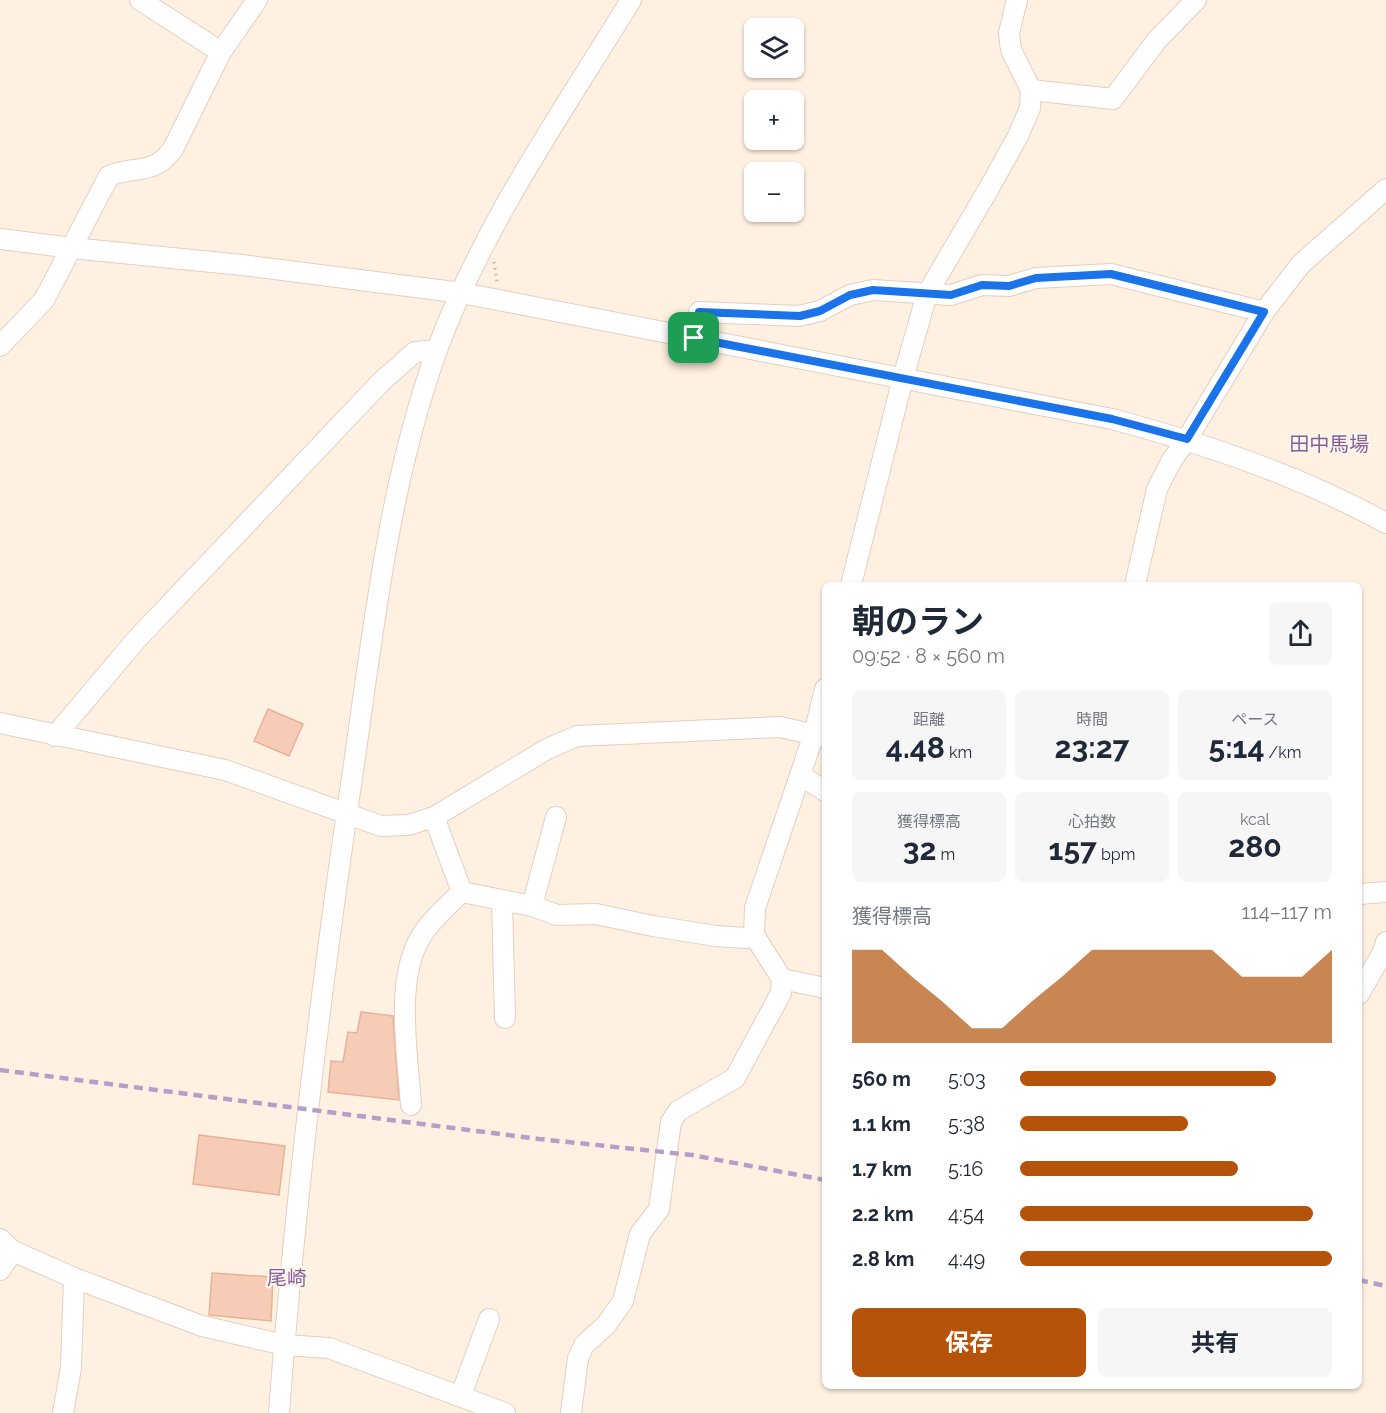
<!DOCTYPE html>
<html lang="ja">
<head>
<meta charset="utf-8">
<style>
	body { margin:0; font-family:Raleway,"Noto Sans JP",sans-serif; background:#f6f6f7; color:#1f2937; height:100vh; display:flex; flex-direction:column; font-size:22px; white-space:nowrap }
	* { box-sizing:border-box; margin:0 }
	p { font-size:20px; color:#747a83 }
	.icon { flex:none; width:33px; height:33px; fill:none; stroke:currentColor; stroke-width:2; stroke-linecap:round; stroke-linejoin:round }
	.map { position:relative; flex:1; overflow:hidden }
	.side { position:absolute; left:822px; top:582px; width:540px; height:807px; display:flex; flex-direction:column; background:#fff; border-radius:9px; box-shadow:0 2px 4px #0004 }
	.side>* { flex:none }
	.controls { position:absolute; left:744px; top:18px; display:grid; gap:12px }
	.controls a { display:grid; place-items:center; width:60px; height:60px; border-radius:9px; background:#fff; box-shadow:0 2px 4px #0004; font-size:30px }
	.pin { position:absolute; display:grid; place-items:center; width:51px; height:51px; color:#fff; margin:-26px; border-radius:12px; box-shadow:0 3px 9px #0006 }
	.round { display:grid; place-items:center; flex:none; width:63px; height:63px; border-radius:9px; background:#f6f6f7 }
	.head { display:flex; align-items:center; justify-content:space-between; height:102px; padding:0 30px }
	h1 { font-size:33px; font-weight:700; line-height:45px }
	.figures { display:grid; grid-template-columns:repeat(3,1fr); gap:9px; height:102px; padding:6px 30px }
	.figures div { display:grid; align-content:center; border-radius:9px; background:#f6f6f7; text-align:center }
	.figures b { font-size:30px; font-weight:700 }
	.figures small { font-size:16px; font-weight:400 }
	.figures p { font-size:16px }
	.chart { height:168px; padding:12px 30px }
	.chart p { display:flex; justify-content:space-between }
	.chart svg { width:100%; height:108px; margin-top:6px; fill:#b45309; opacity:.7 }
	.cta { display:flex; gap:12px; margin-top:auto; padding:12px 30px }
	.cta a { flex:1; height:69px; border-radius:9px; background:#b45309; color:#fff; font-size:24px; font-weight:700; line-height:69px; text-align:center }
	.cta a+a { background:#f6f6f7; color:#1f2937 }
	ul { padding:0 30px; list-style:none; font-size:20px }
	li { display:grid; grid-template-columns:96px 72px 1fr; align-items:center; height:45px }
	li i { height:15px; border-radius:8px; background:#b45309 }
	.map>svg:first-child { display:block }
</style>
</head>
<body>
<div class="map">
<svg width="1386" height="1413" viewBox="0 0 1386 1413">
	<rect width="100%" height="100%" fill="#fef1e1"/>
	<g fill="#f6ccb7" stroke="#e9b196" stroke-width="1.5">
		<path d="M268,709l35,15 -14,32 -35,-15z"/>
		<path d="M361,1012l32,4 6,84 -71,-8 3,-31 12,1 5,-30 9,1z"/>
		<path d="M199,1135l86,11 -6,49 -86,-11z"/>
		<path d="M212,1273l61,4 -2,44 -62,-6z"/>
	</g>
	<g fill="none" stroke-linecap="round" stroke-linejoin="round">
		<g stroke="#e5cebf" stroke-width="22">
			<g id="minor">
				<path d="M140,0l81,52"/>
				<path d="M1031,90l82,9 44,-59 39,-40"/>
				<path d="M0,239l72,9 170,17 220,28 650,126c96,26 186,56 274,104"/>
				<path d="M694,338l5,-26 100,4 21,-5 30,-16 23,-5 78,5 31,-10 27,1 27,-8 75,-4 153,38"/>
				<path d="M0,346l44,-46 65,-124c28,-11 44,0 64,-27l48,-97 36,-52"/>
				<path d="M851,585l52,-207 24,-84 61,-104 30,-54 12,-28 1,-18 -20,-40 -2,-17 8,-33"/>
				<path d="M1135,585l22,-96 15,-29 15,-21 77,-127 37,-48 85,-75"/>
				<path d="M0,723l225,47 156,56 27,-1 26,-8 113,-68 30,-13 203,-9 45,10"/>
				<path d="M55,736l81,-96 246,-259 33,-29 22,-2"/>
				<path d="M800,775l25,16"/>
				<path d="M434,817l28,75 70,14 25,9 39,-1 57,12 63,10 30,2 8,-3"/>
				<path d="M1359,894l27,-2"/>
				<path d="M502,900l3,118"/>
				<path d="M532,906l24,-89"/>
				<path d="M782,979l43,9"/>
				<path d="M1359,994l24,-42 3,-10"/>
				<path d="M411,1105c-3,-48 -16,-122 8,-165 10,-18 28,-34 43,-48"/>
				<path d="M0,1239l13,12 61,27 128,48 82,19 45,3 176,65"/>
				<path d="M0,1270l13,-19"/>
				<path d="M461,1395l28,-76"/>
				<path d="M63,1413l8,-45 3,-90"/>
				<path d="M279,1413c16,-217 43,-433 75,-649 20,-139 35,-281 83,-414 46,-125 125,-237 194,-350"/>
				<path d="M571,1413l7,-55 6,-13 22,-20 17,-24 17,-67 19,-25 12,-87 7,-11 57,-33 46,-85 1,-14 -28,-44 1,-27 59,-174 11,-45"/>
			</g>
		</g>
		<path stroke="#daaf9a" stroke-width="3" stroke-dasharray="1.5 4.5" stroke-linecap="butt" d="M494,262l3,20"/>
		<use href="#minor" stroke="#fff" stroke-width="20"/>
		<g stroke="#b39fc8" stroke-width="4.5" stroke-dasharray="9 6" stroke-linecap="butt">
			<path d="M0,1070l539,69 153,16 133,25"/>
			<path d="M1359,1280l27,6"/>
		</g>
	</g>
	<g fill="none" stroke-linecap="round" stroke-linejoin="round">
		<g stroke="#fff" stroke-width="12">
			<path id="route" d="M1111,274l153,38 -77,127 -75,-20 -418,-81 5,-26 101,4 20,-5 30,-16 23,-5 78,5 31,-10 27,1 27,-8z"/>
		</g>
		<use href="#route" stroke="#1a73e8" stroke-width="8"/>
	</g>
	<g text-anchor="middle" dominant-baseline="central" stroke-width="4.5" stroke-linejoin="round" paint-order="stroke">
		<g font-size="20" fill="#84619c" stroke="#fff5e9">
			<text x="1329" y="444">田中馬場</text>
			<text x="287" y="1278">尾崎</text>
		</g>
	</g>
</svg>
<div class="controls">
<a><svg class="icon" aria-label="layers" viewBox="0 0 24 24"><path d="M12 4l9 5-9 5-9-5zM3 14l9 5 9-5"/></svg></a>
<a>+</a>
<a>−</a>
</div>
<div class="pin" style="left:694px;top:338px;background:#1e9e55"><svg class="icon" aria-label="arrive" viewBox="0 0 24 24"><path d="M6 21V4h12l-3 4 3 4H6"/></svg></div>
<section class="side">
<div class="head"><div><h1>朝のラン</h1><p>09:52 · 8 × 560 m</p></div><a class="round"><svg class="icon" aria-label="share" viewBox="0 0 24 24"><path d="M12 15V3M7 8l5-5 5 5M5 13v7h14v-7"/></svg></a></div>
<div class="figures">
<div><p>距離</p><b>4.48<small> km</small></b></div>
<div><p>時間</p><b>23:27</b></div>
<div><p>ペース</p><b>5:14<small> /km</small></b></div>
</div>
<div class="figures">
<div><p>獲得標高</p><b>32<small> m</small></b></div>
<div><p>心拍数</p><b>157<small> bpm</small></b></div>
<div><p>kcal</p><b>280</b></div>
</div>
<div class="chart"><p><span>獲得標高</span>114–117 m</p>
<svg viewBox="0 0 160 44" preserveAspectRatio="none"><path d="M0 44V6L10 6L20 17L30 27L40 38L50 38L60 27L70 17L80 6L90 6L100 6L110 6L120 6L130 17L140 17L150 17L160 6V44z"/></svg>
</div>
<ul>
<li><b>560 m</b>5:03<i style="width:82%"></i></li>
<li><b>1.1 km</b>5:38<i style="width:54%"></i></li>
<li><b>1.7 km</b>5:16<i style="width:70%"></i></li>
<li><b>2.2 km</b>4:54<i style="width:94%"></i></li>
<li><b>2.8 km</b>4:49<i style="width:100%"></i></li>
</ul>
<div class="cta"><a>保存</a><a>共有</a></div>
</section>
</div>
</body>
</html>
